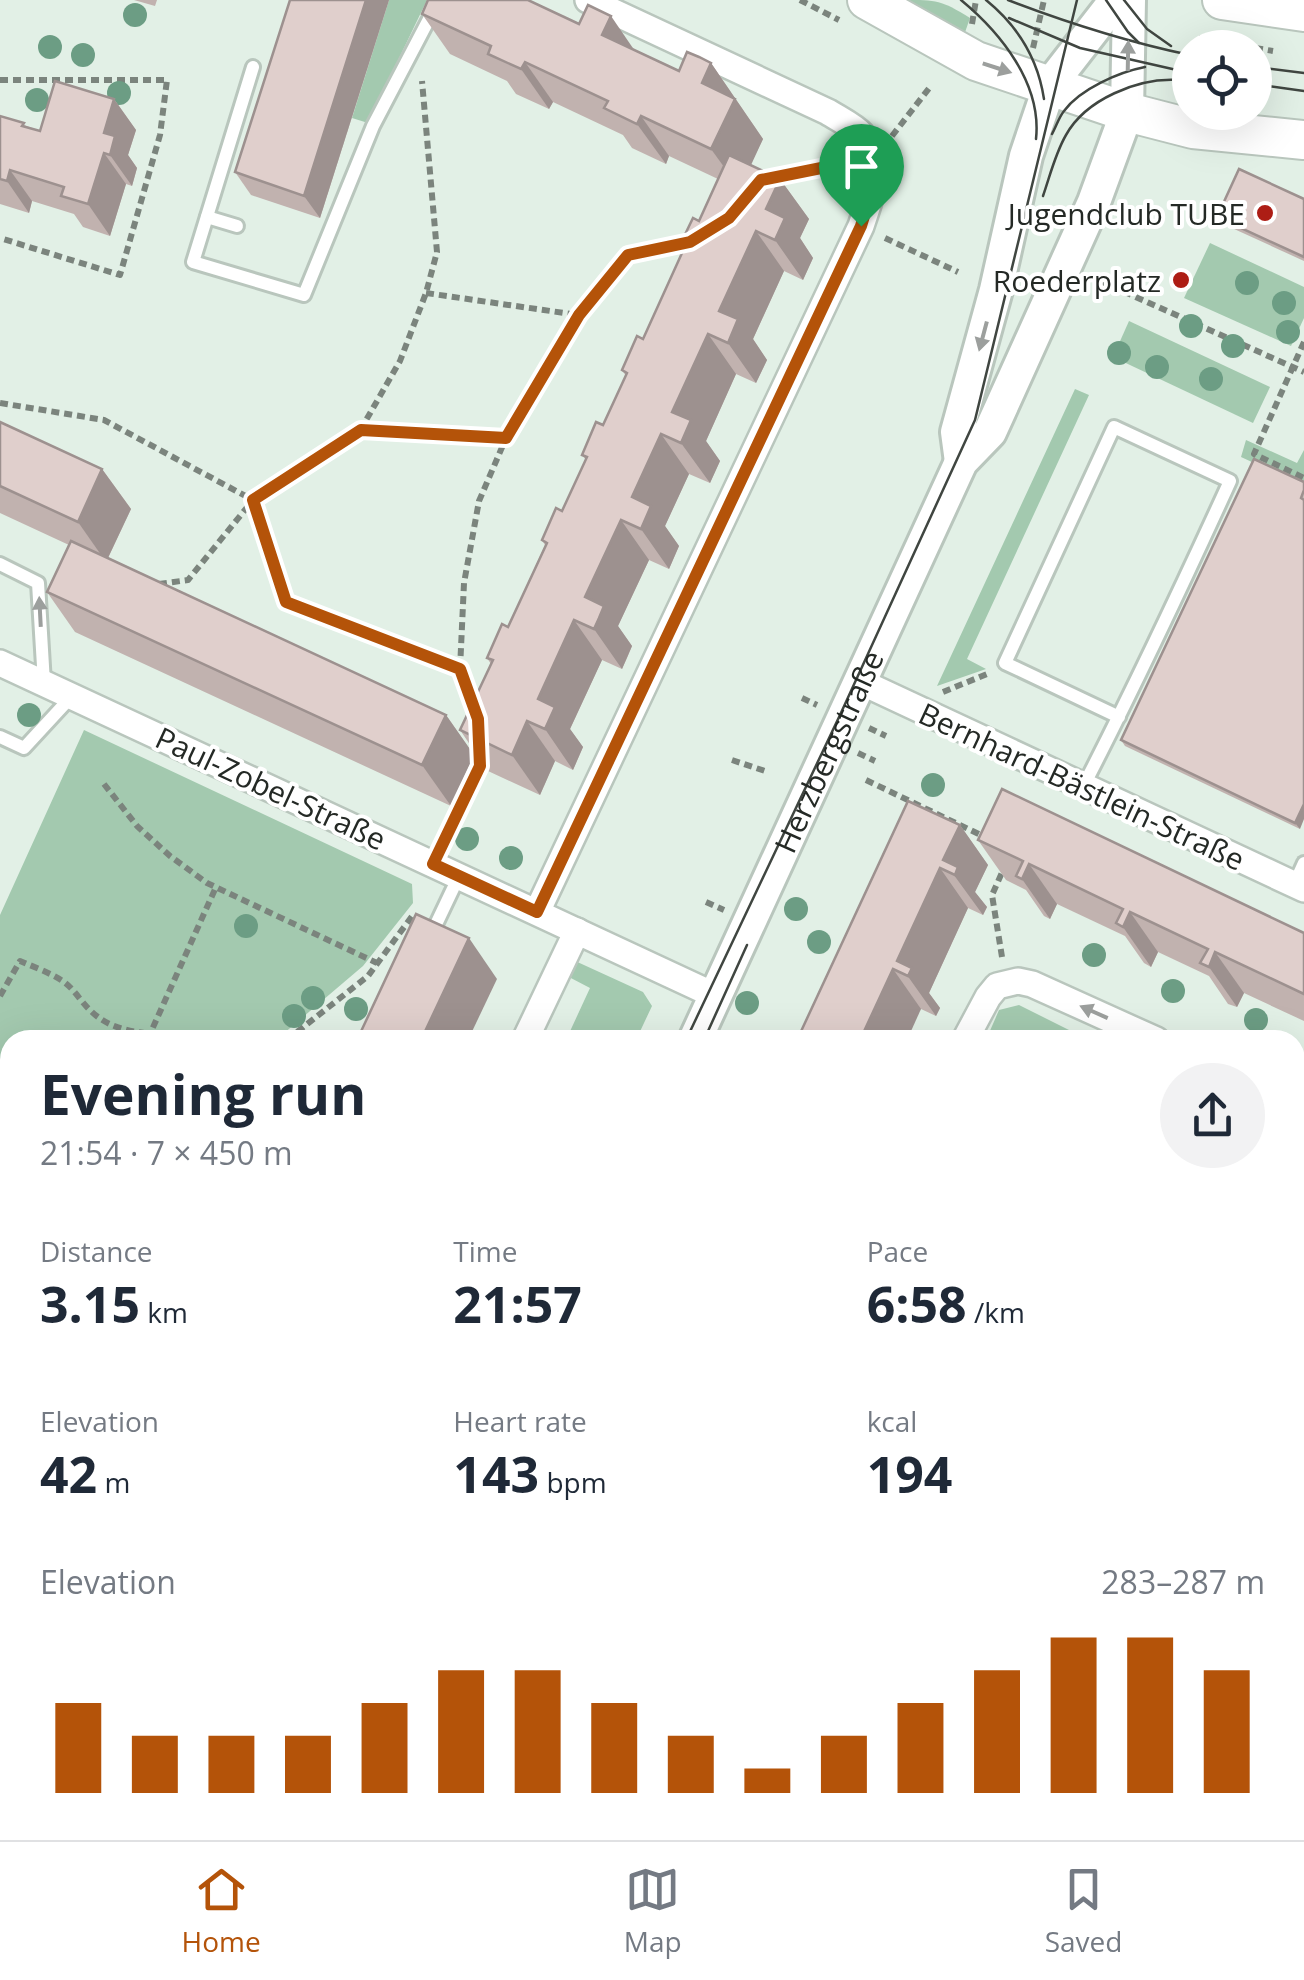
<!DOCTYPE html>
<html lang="en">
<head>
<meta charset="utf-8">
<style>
	body { margin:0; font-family:"Open Sans",sans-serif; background:#f2f2f3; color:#1f2937; height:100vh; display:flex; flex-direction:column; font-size:38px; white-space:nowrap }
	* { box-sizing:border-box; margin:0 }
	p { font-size:32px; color:#747a83 }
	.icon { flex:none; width:55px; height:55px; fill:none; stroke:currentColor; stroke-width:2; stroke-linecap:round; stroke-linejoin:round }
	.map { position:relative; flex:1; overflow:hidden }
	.details { position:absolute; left:0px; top:1030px; width:1305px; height:810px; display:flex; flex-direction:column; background:#fff; border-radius:30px 30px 0 0; box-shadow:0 10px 40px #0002 }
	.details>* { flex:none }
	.controls { position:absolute; left:1172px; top:30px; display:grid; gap:20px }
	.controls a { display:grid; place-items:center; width:100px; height:100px; border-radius:50%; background:#fff; box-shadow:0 10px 40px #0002; font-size:50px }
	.pin { position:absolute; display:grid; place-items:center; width:85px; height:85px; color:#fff; margin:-102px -42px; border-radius:50% 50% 50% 0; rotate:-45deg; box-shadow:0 0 10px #0007 }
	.pin .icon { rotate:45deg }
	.round { display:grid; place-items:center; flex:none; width:105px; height:105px; border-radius:52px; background:#f2f2f3 }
	.head { display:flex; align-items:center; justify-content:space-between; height:170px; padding:0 40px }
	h1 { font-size:55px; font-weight:700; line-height:75px }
	.metrics { display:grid; grid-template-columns:repeat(3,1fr); gap:15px; height:170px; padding:10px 40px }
	.metrics div { display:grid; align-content:center }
	.metrics b { font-size:50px; font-weight:700 }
	.metrics small { font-size:28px; font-weight:400 }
	.metrics p { font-size:28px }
	.chart { height:280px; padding:20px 40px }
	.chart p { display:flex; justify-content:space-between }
	.chart svg { width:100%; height:180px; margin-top:10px; stroke:#b45309; stroke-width:6 }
	.dock { display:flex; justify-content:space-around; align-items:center; height:140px; border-top:2px solid #e0e1e3; background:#fff; font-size:28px; color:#747a83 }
	.dock a { display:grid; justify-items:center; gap:5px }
	.dock .on { color:#b45309 }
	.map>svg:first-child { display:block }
</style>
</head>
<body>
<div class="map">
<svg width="1304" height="1840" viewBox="0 0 1304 1840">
	<rect width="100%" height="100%" fill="#e2f0e6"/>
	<g fill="#a3c9af">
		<path d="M389,0h38l-59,123 -16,-5z"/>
		<path d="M904,0c33,0 37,0 66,18l-7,20z"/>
		<path d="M1210,243l94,44v31l-13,28 -107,-48z"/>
		<path d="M1129,321l141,66 -17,36 -140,-66z"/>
		<path d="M1075,389l14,6 -122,264 19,10 -49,17z"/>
		<path d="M1246,440l51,23 7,-13v36l-63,-29z"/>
		<path d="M84,730l328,154 1,19 -50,63 -87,74h-266v72l-10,-1v-196z"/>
		<path d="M573,960l70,32 9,14 -16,34h-70l24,-52 -23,-12z"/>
		<path d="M1019,1005l70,35h-103l13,-30z"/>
		<path d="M375,1830h62l21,10h-88z"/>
	</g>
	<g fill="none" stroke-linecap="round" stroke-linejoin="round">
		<g stroke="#b9c6bd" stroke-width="18">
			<g id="service">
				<path d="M253,67l-60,195 111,33 69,-169 66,-126"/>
				<path d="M207,217l30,9"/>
				<path d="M0,564l38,19 6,100"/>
				<path d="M0,737l24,11 48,-52"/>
				<path d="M1083,787c52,-101 100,-203 147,-306l-116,-54 -109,236 114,54"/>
				<path d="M1294,885l10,-22"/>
				<path d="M430,937l29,-61"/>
				<path d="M1295,1703l9,4"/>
				<path d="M1243,1830l22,10"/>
			</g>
		</g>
		<g stroke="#b9c6bd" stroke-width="30">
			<g id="minor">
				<path d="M0,663l716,333"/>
				<path d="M861,682l443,207"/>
				<path d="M537,912l324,-686c9,-28 26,-66 1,-91 -8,-9 -23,-16 -34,-23l-240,-112"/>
				<path d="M525,1040l52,-109"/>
				<path d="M965,1040l23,-43 9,-11 21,-5 14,3 124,56"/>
				<path d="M1295,1106l9,4"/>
				<path d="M0,1349l10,4"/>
				<path d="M591,1840l4,-10"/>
			</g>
		</g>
		<g stroke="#b9c6bd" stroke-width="38">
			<g id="tertiary">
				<path d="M961,462l-4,-30 39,-142 30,-134 24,-71 66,-85"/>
				<path id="s1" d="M695,1040l266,-578 29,-30 104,-230 33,-90 2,-112"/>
				<path d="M0,1574l10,4"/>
				<path d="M546,1830l22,10"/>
				<path d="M319,1840l5,-10"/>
			</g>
		</g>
		<g stroke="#b9c6bd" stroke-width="42">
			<g id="secondary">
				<path d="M867,0l109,61 151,51 66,17 111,11"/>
				<path d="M1222,0l82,12"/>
			</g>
		</g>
		<g stroke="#7b847d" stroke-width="6" stroke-dasharray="8 5" stroke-linecap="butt">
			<path d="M800,0l39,20"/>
			<path d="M972,24l4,-24"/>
			<path d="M1199,38l55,10"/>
			<path d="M1033,48l11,-48"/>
			<path d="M1255,48l18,3"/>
			<path d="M0,80h167l-7,55 -40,140 -120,-37"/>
			<path d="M892,136l38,-49"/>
			<path d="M770,178l81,-16"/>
			<path d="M885,238l73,34"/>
			<path d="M1100,281l204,91"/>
			<path d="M426,293l152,22"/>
			<path d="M1304,342l-50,112 50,24"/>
			<path d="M0,403l104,17 149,80 33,102 174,67 14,39"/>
			<path d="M361,429l145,9"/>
			<path d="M159,584l29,-4 65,-80 108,-71 39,-68 26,-68 11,-41 -15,-171"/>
			<path d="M460,669l4,-86 15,-82 27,-63 73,-123 49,-60 59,-12"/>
			<path d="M943,692l44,-18"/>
			<path d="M802,698l15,7"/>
			<path d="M869,728l17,8"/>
			<path d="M858,753l17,8"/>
			<path d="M732,760l36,12"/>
			<path d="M866,780l121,58"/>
			<path d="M104,784l33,42 33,30 37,27 170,80"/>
			<path d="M444,840l36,-74 -1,-16"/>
			<path d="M706,902l18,8"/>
			<path d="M1002,957l-10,-62 12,-27"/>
			<path d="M0,996l20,-35c14,6 31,12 44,21 11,8 17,20 27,29 16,16 37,20 59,23"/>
			<path d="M150,1040v-6l66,-147"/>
			<path d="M287,1040l81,-64 45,-61"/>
			<path d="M0,1127h10"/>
		</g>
		<use href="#service" stroke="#fff" stroke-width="12"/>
		<use href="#minor" stroke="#fff" stroke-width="25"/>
		<use href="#tertiary" stroke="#fff" stroke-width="32"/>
		<use href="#secondary" stroke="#fff" stroke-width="38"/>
		<g stroke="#404641" stroke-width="2.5">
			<path d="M961,0c40,33 81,84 75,139"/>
			<path d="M986,0c32,26 52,59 58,99"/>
			<path d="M1008,0c60,23 120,42 182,55"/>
			<path d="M1106,0l22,32 11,11"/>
			<path d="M1124,0l23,29 24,17"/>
			<path d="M1009,18l71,30 110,25"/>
			<path d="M1255,67l49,6"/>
			<path d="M1255,84l49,7"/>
			<path d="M1052,134c4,-7 7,-17 12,-23 16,-22 55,-39 81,-44"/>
			<path d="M1043,196c7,-20 12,-42 23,-61 20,-36 72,-57 111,-55"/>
			<path d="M686,1040l154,-325 135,-295 102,-420"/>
			<path d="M704,1040l43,-95"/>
			<path d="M310,1840l5,-10"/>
		</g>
	</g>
	<g fill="#6c9d84">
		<circle cx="135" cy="15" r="12"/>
		<circle cx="50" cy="47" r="12"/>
		<circle cx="83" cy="55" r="12"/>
		<circle cx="119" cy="93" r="12"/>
		<circle cx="37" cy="100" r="12"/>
		<circle cx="1247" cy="283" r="12"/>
		<circle cx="1284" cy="303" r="12"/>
		<circle cx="1191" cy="326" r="12"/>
		<circle cx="1288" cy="332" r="12"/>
		<circle cx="1233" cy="346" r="12"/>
		<circle cx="1119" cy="353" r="12"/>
		<circle cx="1157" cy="367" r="12"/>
		<circle cx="1211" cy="379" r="12"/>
		<circle cx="29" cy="715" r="12"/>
		<circle cx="933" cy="785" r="12"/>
		<circle cx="467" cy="839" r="12"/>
		<circle cx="511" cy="858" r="12"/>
		<circle cx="796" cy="909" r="12"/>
		<circle cx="246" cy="926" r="12"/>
		<circle cx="819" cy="942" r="12"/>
		<circle cx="1094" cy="955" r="12"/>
		<circle cx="1173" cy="991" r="12"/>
		<circle cx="313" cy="998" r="12"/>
		<circle cx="747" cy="1003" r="12"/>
		<circle cx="356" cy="1009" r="12"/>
		<circle cx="294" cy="1016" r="12"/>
		<circle cx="1256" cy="1020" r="12"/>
	</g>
	<g fill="#c1b2af">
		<path d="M134,0h23l-2,6z"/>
		<path d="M290,0h99l-69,218 -69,-23 -16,-23z"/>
		<path d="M535,3l144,68 32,-8 52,76 -13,26 30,14 29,40 -9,19 13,20 -10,22 -19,-9 -31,68 14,21 -11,23 -20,-9 -30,67 14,20 -10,22 -21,-9 -24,52 14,20 -10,23 -20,-9 -31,66 14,20 -5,12 -5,11 -20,-9 -32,69 13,18 -10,23 -18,-9 -15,34 -52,-24 -28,-41 31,-66 -4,-6 21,-31 37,-82 -3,-5 20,-29 24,-51 -4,-5 21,-30 23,-49 -4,-6 21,-31 38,-83 -4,-5 22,-30 19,-42 -49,-23 -3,8 -34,-16 -9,-13 -70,-33 -4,7 -33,-15 -9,-13 -57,-27 -28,-40z"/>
		<path d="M114,99l22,31 -8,25 9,13 -5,18 -6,-2 -16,52 -27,-9 -9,-13 -42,-13 -3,12 -29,-9v-88l40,15z"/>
		<path d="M1304,199v62l-83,-38 -4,-6z"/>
		<path d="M0,422l102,47 29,40 -23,49 338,157 28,40 -23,51 -376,-174 -28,-40 22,-47 -69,-32z"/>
		<path d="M1304,482l-4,347 -175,-83 -4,-6z"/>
		<path d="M960,825l28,40 -13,27 12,15 -4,8 -15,-7 -39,85 11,15 -4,8 -15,-7 -124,31z"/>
		<path d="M978,840l326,93v88l-60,-28 -7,14 -9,-3 -19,-28 -51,-24 -7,15 -7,-4 -19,-27 -68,-32 -7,15 -6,-3 -18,-26 -20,-10z"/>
		<path d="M1295,1148l5,8 -1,3 5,2v69l-9,-4z"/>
		<path d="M0,1173l10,5v92l-10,-5z"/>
		<path d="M1295,1706l9,4v98l-9,-13z"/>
	</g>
	<g fill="#9d918f">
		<path d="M366,0h23l-69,218 -16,-22z"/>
		<path d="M611,16l28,41 -37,-22z"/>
		<path d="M525,62l28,40 -4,7 -28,-40z"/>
		<path d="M711,63l52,76 -23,50 -29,-40 -9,-66z"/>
		<path d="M114,99l22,31 -8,25 9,13 -5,18 -22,-31 -6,-22z"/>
		<path d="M641,116l28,40 -3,8 -29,-40z"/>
		<path d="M104,153l22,31 -16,52 -22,-32z"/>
		<path d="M10,170l22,31 -3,12 -22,-32z"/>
		<path d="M780,179l29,40 -9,19 13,20 -10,22 -28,-40 -9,-31z"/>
		<path d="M756,231l28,40 -31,68 14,21 -11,23 -28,-40 -9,-32z"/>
		<path d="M708,334l28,40 -30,67 14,20 -10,22 -29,-40 -9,-31z"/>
		<path d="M661,434l28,40 -24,52 14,20 -10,23 -28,-40 -9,-32z"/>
		<path d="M102,469l29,40 -25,53 -28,-40z"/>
		<path d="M621,520l28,40 -31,66 14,20 -10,23 -28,-40 -9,-32z"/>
		<path d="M574,620l28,40 -32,69 13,18 -10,23 -28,-41 -7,-30z"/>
		<path d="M446,715l28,40 -23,51 -29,-41z"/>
		<path d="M527,721l28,40 -15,34 -28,-40z"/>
		<path d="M1304,804v15l-4,10 -5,-6z"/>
		<path d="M960,825l28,40 -13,27 12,15 -4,8 -40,-55z"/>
		<path d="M1029,864l28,40 -7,15 -28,-40z"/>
		<path d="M940,868l28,40 -39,85 11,15 -4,8 -39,-55z"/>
		<path d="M1130,912l28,40 -7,15 -28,-40z"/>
		<path d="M469,938l28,41 -29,61h-47z"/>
		<path d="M1215,952l29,41 -7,14 -28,-40z"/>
		<path d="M893,969l28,40 -14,31h-47z"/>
		<path d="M1304,1772v28l-8,-12z"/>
		<path d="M150,1830h21l-5,10h-20z"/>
		<path d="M238,1830l4,5 -2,5h-7z"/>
	</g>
	<g fill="#e0cfcc" stroke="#9d918f" stroke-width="2.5">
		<path d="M290,0h76l-62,196 -69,-24z"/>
		<path d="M428,0h100l51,24 9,-19 23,11 -9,19 77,36 8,-19 12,5 12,6 -9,20 33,16 -24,50 -70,-33 -4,8 -33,-16 4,-7 -83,-39 -4,7 -33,-15 3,-8 -69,-32z"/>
		<path d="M55,81l59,18 -10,34 11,3 -5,19 -6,-2 -16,51 -27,-8 3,-9 -54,-17 -3,11 -7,-2v-63l24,7 -2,3 18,5z"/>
		<path d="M729,155l51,24 -14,30 19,9 -10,22 -19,-9 -37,80 19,8 -10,24 -20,-9 -36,78 19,8 -10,23 -20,-9 -29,63 19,9 -10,23 -20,-9 -36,77 19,9 -5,12 -5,11 -20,-9 -36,79 17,8 -10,22 -18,-8 -15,34 -52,-25 33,-70 -6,-2 15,-34 6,3 39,-84 -5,-3 14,-32 6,3 25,-54 -5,-2 14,-33 7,3 24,-52 -5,-3 15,-34 6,3 39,-86 -5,-2 16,-33 6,3z"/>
		<path d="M1239,169l65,30v58l-87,-40z"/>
		<path d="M0,422l102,47 -24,53 -78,-36z"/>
		<path d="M1254,459l50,23v8l-3,8 3,2v304l-9,19 -174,-83z"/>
		<path d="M71,541l375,174 -24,50 -375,-173z"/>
		<path d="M1002,789l302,144v61l-89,-42 -6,15 -9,-4 8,-14 -78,-37 -7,15 -7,-4 7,-14 -94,-45 -7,15 -6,-3 7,-15 -45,-21z"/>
		<path d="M908,801l52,24 -17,35 15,7 -3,8 -15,-7 -43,93 15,7 -4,8 -15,-7 -33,71h-63z"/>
		<path d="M416,914l53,24 -48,102h-64z"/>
		<path d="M1295,1157l9,4v61l-9,-4z"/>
		<path d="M0,1173l10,5v65l-10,-5z"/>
		<path d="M1295,1286l9,4v62l-9,-4z"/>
		<path d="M0,1687l10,4v139h140l-4,10h-146z"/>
		<path d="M1295,1706l9,4v62l-8,16z"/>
		<path d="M211,1830h27l-5,10h-27z"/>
	</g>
	<defs><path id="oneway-solid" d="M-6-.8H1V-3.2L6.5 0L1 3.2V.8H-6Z" transform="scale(2.5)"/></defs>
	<g fill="#9c9f9d">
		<use href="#oneway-solid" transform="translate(1128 56) rotate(-89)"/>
		<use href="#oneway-solid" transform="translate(997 68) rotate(18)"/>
		<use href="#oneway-solid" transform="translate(983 336) rotate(105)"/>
		<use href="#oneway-solid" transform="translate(40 612) rotate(-93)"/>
		<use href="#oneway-solid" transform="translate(1094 1012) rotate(-156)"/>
	</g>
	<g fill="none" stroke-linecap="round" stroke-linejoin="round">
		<g stroke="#fff" stroke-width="20">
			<path id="route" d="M876,157l-2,26 -13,43 -324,686 -104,-48 47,-98 -2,-47 -18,-50 -174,-67 -33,-102 108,-70 145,8 73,-123 49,-60 62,-13 39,-24 32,-38z"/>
		</g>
		<use href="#route" stroke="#b45309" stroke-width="12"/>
	</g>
	<g fill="#ad1d15" stroke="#fff" stroke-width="4">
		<circle cx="1265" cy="213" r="10"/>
		<circle cx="1181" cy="280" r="10"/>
	</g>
	<g text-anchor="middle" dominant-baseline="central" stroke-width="8" stroke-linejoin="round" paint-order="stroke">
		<g font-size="30" fill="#242925" stroke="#fff" text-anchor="end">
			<text x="1245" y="213">Jugendclub TUBE</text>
			<text x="1161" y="280">Roederplatz</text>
		</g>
		<g font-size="30" fill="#242925" stroke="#fff">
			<text stroke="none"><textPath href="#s1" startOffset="318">Herzbergstraße</textPath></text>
			<text transform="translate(1082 786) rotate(25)">Bernhard-Bästlein-Straße</text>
			<text transform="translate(271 788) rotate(25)">Paul-Zobel-Straße</text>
		</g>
	</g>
</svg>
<div class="controls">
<a><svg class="icon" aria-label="locate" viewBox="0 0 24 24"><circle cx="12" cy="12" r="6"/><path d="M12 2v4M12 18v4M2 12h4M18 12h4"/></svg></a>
</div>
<div class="pin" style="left:861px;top:226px;background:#1e9e55"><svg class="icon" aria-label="arrive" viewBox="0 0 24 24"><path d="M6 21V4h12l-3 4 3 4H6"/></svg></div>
<section class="details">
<div class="head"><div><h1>Evening run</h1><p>21:54 · 7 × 450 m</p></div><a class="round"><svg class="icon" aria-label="share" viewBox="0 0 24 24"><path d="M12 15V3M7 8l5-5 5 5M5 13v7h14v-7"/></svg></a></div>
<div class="metrics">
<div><p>Distance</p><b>3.15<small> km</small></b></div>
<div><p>Time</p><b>21:57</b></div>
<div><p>Pace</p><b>6:58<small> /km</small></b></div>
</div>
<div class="metrics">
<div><p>Elevation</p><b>42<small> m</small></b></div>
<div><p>Heart rate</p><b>143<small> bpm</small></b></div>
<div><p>kcal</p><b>194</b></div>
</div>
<div class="chart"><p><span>Elevation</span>283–287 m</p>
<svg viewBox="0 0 160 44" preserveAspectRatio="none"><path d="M5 44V22M15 44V30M25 44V30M35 44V30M45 44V22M55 44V14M65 44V14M75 44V22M85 44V30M95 44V38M105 44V30M115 44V22M125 44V14M135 44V6M145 44V6M155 44V14"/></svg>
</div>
</section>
</div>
<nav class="dock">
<a class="on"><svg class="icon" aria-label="home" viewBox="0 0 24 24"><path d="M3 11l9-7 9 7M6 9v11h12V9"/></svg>Home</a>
<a><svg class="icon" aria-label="map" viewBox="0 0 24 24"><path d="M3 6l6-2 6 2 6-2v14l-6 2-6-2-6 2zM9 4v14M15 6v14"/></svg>Map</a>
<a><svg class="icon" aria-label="saved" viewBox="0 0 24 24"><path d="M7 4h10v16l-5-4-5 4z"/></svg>Saved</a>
</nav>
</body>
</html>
